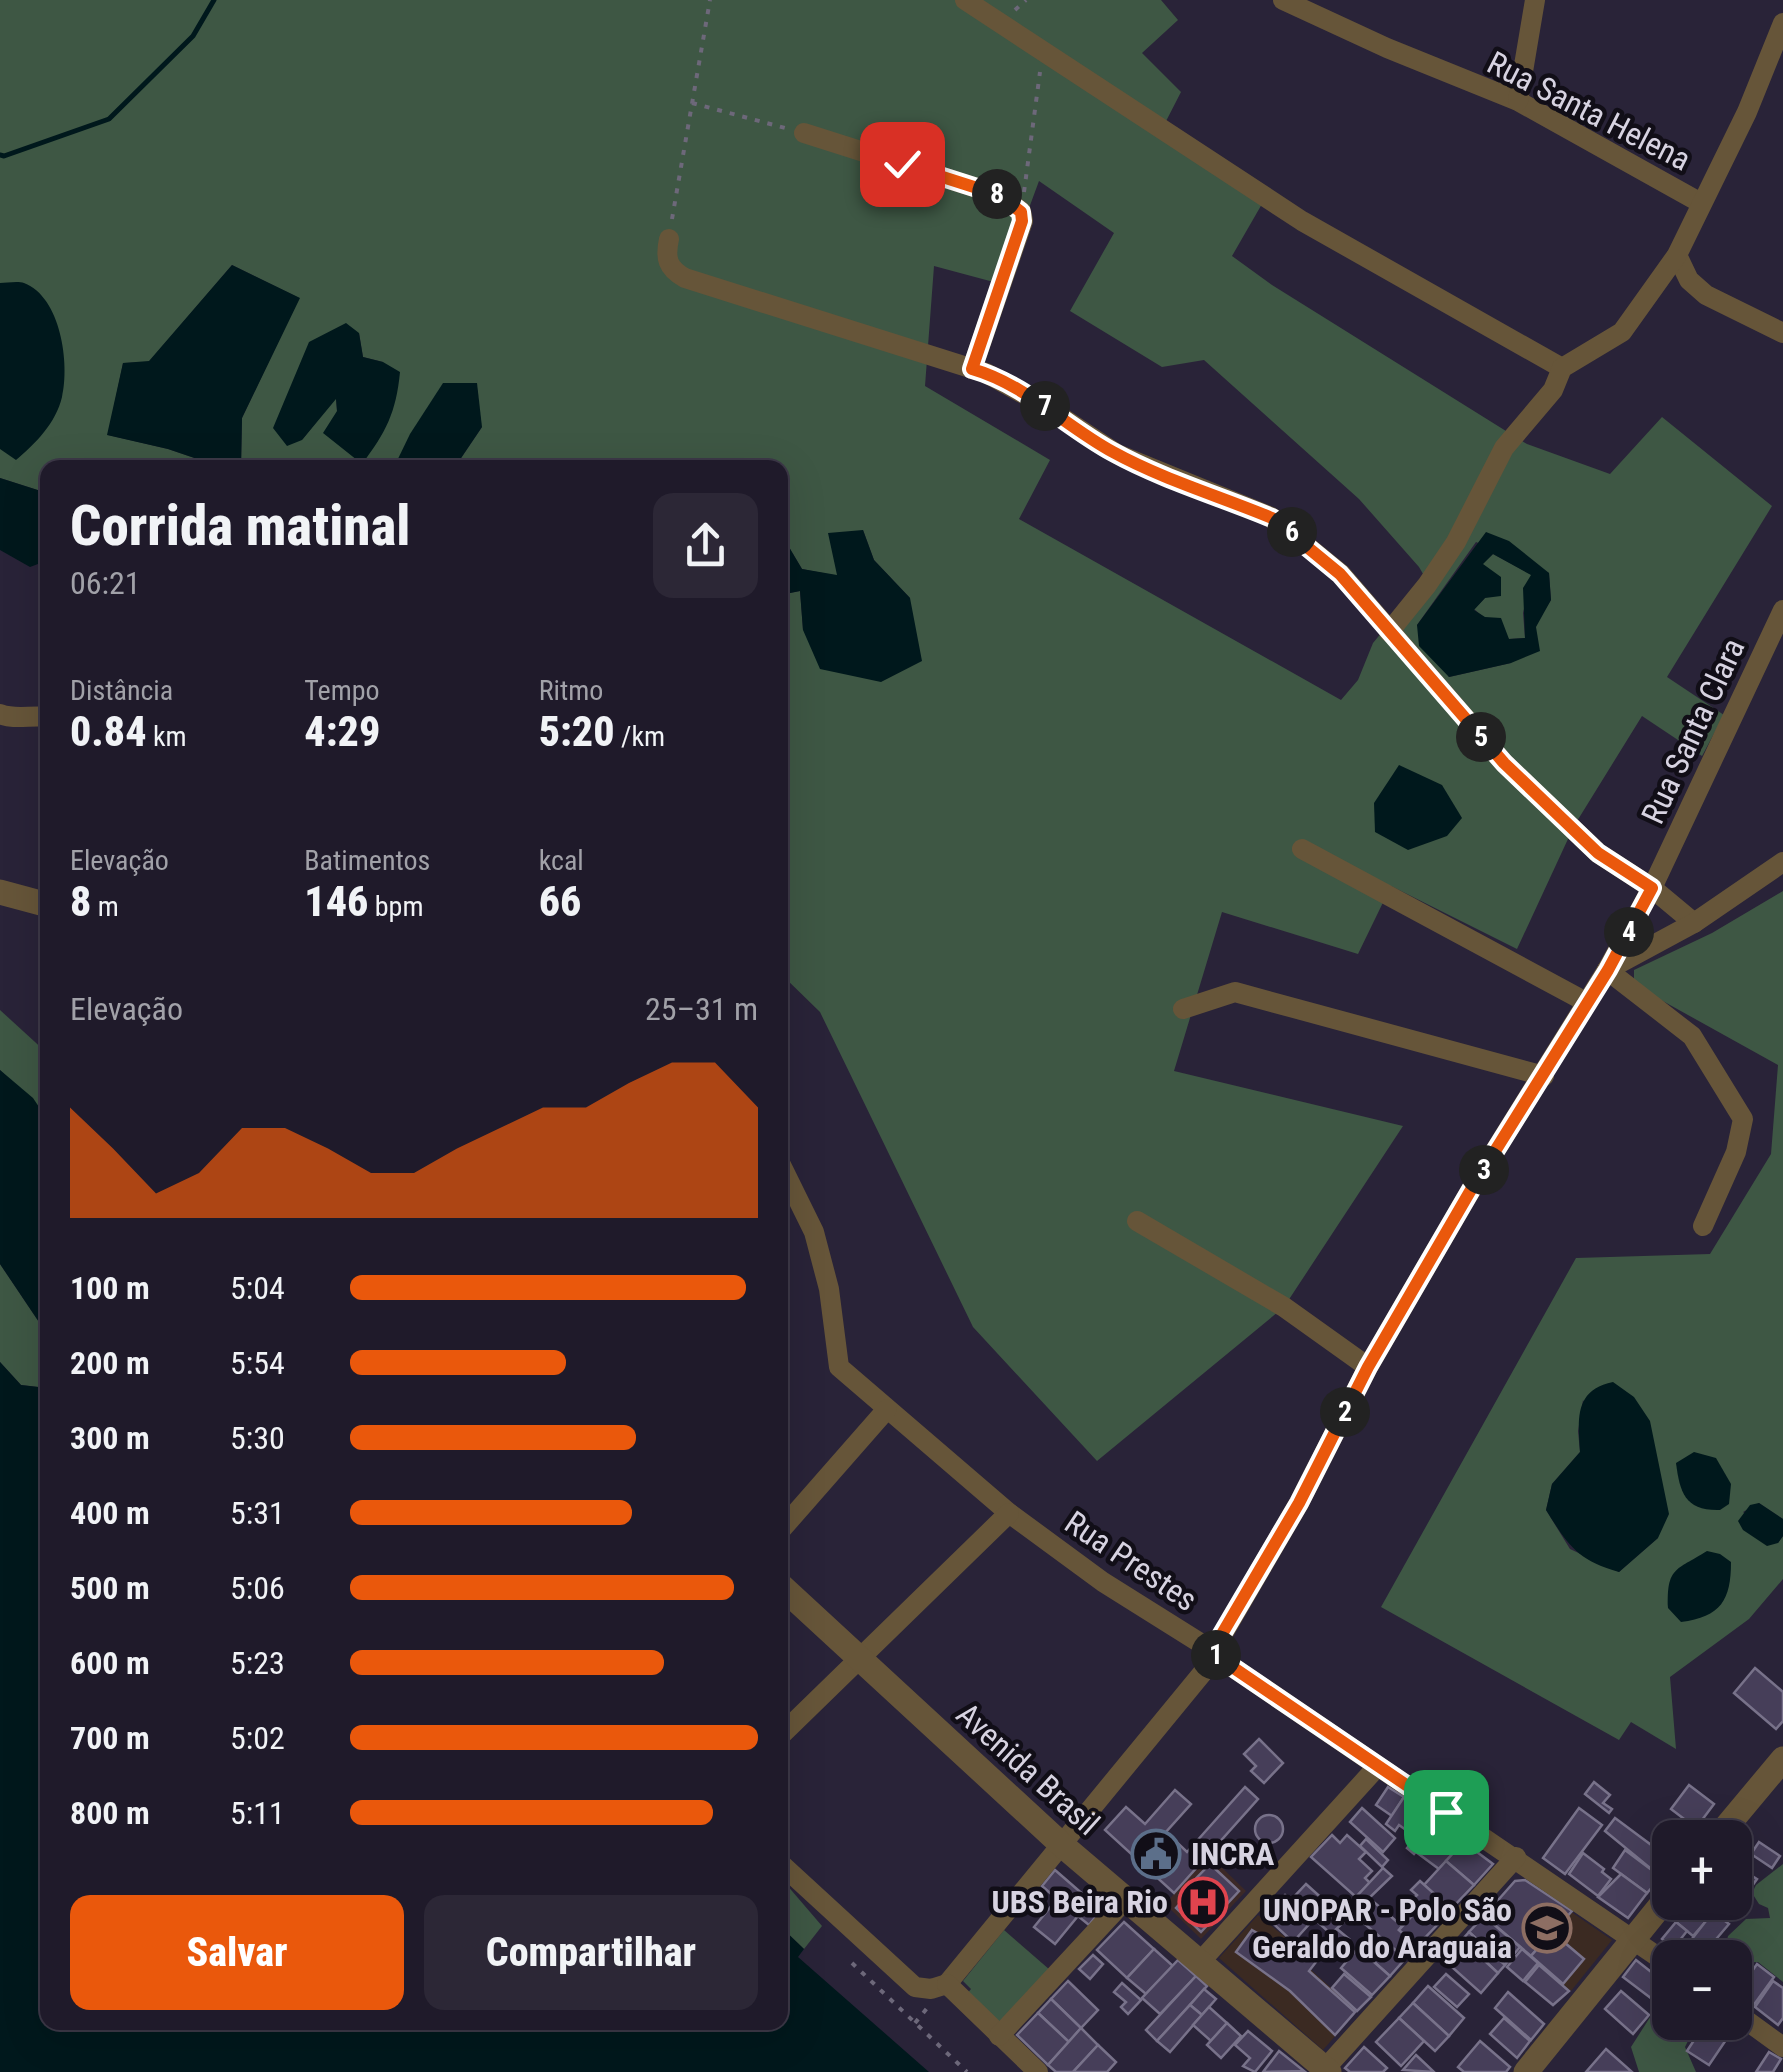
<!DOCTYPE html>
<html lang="pt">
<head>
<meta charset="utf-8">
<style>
	body { margin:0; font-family:"Roboto Condensed",sans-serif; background:#2c2736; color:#f1f3f6; height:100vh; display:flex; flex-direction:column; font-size:38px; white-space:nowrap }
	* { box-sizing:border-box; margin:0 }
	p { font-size:32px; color:#a1a1a8 }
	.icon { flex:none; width:55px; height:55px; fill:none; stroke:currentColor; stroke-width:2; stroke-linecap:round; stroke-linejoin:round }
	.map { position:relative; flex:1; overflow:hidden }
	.details { position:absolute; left:40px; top:460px; width:748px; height:1570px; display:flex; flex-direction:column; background:#1f1a2a; border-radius:20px; box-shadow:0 10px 40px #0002,0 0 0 2px #3c3847 }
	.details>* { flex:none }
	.controls { position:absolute; left:1652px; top:1820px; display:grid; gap:20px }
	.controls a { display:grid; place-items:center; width:100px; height:100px; border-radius:20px; background:#1f1a2a; box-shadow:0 10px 40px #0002,0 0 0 2px #3c3847; font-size:50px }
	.pin { position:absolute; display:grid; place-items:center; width:85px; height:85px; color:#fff; margin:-42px; border-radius:20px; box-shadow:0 5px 15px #0006 }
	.km { position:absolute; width:50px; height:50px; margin:-25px; border-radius:50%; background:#222; color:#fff; font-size:28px; line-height:50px; text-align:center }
	.round { display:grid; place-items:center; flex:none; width:105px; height:105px; border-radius:20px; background:#2c2736 }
	.headline { display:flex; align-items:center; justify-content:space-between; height:170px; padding:0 30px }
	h1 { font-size:55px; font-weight:800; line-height:75px }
	.stats { display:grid; grid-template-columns:repeat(3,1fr); gap:15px; height:170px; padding:10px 30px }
	.stats div { display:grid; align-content:center }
	.stats b { font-size:42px; font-weight:800 }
	.stats small { font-size:28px; font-weight:400 }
	.stats p { font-size:28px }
	.chart { height:280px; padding:20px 30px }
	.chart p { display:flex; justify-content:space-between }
	.chart svg { width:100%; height:180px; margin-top:10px; fill:#ea580c; opacity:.7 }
	.button { display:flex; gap:20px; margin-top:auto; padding:20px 30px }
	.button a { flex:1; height:115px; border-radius:20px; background:#ea580c; color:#fff; font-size:40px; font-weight:800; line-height:115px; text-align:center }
	.button a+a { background:#2c2736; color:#f1f3f6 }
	ul { padding:0 30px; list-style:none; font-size:32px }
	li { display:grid; grid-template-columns:160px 120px 1fr; align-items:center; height:75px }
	li i { height:25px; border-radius:12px; background:#ea580c }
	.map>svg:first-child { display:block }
</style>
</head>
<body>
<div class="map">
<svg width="1783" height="2072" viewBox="0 0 1783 2072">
	<rect width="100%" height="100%" fill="#292338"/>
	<g fill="#3b2a22">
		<path d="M1525,1880l87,60 -41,51 -87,-75 31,-35z"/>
		<path d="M1258,1915l58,47 -6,7 47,42 -34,39 -104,-92z"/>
	</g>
	<path fill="#3c2927" d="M1209,1855l37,36 -45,48 -36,-35z"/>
	<g fill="#3e5744" fill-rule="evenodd">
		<path d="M0,0h1161l17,20 -36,33 39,39 -19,37 104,68 -34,59 40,29 255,159 83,30 52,-57 110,89 -105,171 57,38 -22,41 -60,-40 -68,110 -57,123 -126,-63 -33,68 -136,-42 -48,159 229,55 -119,181 -187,154 -124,-134 -153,-315 -40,-39v-294l4,-5 -4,-5v-74l20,-4 3,39 107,-32 -36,-38 -11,-30 -25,46 -36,-7 -16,-27 -6,2v-76l-325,-1 27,-40 -87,38 3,2h-157l1,-49 57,-120 -67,-33 -83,97 -26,1 -15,72 60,14 53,18h-40l-28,-8 -58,3 -6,5 -41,1 -1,25 -47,-15v-29l24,-166h-24zM1039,181l75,52 -44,78 92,56 42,-7 155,139 60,68 7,12 -53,64 -15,37 -17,20 -322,-181 31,-59 -125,-74 9,-120 67,18zM359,333l4,24 20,5 -46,49 -1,-14 -34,43zM1476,542l73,31 2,27 -40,63 -62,14 -32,-52z"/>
		<path d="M1493,554l39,21 -9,38 2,25 -16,1 -35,-30 11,-11 -3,-34z"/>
		<path d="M1783,891v628l-24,-16 -16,9 35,31 5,-7v43l-34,40 -79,58 6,72 -45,-27 -12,18 -238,-133 195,-349 134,-4 61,-100 7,-89 -144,-80v-15l78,-37zM1583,1400l75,138 -39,34 -49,-23 -24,-39 6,-26 28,-32 -2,-21z"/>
		<path d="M0,1010l47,43v66l-47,-49z"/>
		<path d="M0,1264l47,70v54l-26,-3 -21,-23z"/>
		<path d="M1783,1864v118l-25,-20 -23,1v-5l-8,-1 -3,-5 4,-16 18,-17 24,-1 -2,-10 -9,-4 -7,-11 4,-8z"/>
		<path d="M780,1877l42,49 -18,23 -24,-23z"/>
		<path d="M1004,1930l46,40 -50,58 -34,-33 5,-6 -8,-8z"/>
		<path d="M1670,1986v36l27,1 -12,24 11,25h-57l-8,-25z"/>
	</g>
	<g fill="#00181c" fill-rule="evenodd">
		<path d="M232,265l68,33 -58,120 -1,49h-20l-53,-18 -61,-14 16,-72 26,-2z"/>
		<path d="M0,283c6,0 18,-2 24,0 37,14 46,81 38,114 -6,26 -27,47 -46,63l-16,-11z"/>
		<path d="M346,323l13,10 4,24 20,5 17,10c-4,41 -14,60 -38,92l-39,-31 14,-22 -1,-12 -34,41 -15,6 -14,-18 36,-86z"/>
		<path d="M443,383h34l5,44 -27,40h-57l-3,-2 15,-31z"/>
		<path d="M0,478l47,15 -1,68 -16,6 -30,-17z"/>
		<path d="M863,530l11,30 36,38 12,63 -41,21 -61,-13 -17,-39 -3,-39 -20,4v-51l6,-2 16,27 35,6 -9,-42z"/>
		<path d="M1486,532l23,9 40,32 2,27 -15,27 4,24 -29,12 -62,14 -30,-31 -2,-21zM1493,554l38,21 -8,13 2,50 -16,1 -8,-21 -16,-1 -11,-7 11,-12 16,-2v-19l-18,-13z"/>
		<path d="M1399,765l43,20 20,33 -15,18 -39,14 -33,-18 -1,-29z"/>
		<path d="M0,1070l33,28 14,21v215l-47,-70z"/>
		<path d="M0,1362l21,23 26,3 1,634h732v-96l24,23 -6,8 131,115h-929z"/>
		<path d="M1613,1382l21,15 16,24 19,93 -11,24 -39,34c-42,-12 -51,-27 -73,-62l6,-26 28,-32c-2,-33 -6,-62 33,-70z"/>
		<path d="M1694,1452l22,6 15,26 -2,20 -9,6c-35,1 -40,-17 -44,-47z"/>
		<path d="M1759,1503l24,16v17l-5,7 -11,3 -24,-16 -5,-9 12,-16z"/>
		<path d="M1707,1551l13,3 11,8c0,38 -10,55 -50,60l-13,-14c-1,-41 7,-37 39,-57z"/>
	</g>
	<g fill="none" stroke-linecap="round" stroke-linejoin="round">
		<path stroke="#00181c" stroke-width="5" d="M0,155l4,1 105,-37 84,-83 21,-36"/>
	</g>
	<g fill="#463e59" stroke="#78728a" stroke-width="2.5">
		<path d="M1755,1668l28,24v29l-7,8 -42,-36z"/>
		<path d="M1259,1739l24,24 -19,20 -13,-12 5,-5 -12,-12z"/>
		<path d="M1594,1782l16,13 -7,8 9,6 -3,4 -24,-19z"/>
		<path d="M1689,1785l25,19 -18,24 -25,-19z"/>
		<path d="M1245,1787l13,12 -84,94 -69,-63 21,-23 19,17 30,-34 16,14 -25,28 21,20z"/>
		<path d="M1388,1787l16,10 -12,19 -16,-11z"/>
		<path d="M1404,1797l17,11 -15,22 -7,-5 -4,6 -9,-7z"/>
		<path d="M1362,1808l33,30 -12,14 -33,-30z"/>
		<path d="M1421,1808l12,8 -21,26 -4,-4 3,-5 -5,-3z"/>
		<path d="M1579,1808l23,17 -37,49 -22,-16z"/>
		<circle cx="1269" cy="1829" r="14"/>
		<path d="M1433,1816l9,5 -28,33 -7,-6z"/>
		<path d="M1615,1818l55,41v6l-9,12 -56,-46z"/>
		<path d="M1442,1821l25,17 -28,31 -23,-17z"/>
		<path d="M1332,1835l8,8 7,-8 19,17 -7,7 13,12 -7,7 5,5 -14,14 -45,-40z"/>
		<path d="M1467,1838l10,7 -4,4 20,15 -19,21 -28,-24z"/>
		<path d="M1366,1839l22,21 -6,7 -22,-21z"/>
		<path d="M1759,1842l21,14 -8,12 -21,-14z"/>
		<path d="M1625,1850l36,27 -14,16 -34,-25z"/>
		<path d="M1583,1853l21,16 -2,3 9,7 -13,17 -29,-22z"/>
		<path d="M1446,1861l28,24 -23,24 -27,-24z"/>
		<path d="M1210,1864l29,27 -38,41 -25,-24 8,-9 -4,-4z"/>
		<path d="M1383,1868l9,8 -29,28 -7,-7z"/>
		<path d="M1055,1870l46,40 -12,15 -11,-9 -23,28 -21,-17 23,-28 -15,-13z"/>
		<path d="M1621,1874l26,19 -19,25 -30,-21z"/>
		<path d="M1749,1874l8,5 -15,21 -7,-7z"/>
		<path d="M1525,1880l47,31 -41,45 -47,-40 31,-35z"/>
		<path d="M1420,1881l31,28 -13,15 -27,-23 6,-6 -6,-5z"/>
		<path d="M1306,1884l40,36 -15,14 -39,-35z"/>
		<path d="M1285,1895l27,26 -19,21 -28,-26z"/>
		<path d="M1369,1898l33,28 -3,4 14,12 -13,12 -47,-40z"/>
		<path d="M1411,1901l27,23 -21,22 -18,-16 12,-13 -8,-7z"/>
		<path d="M1690,1906l17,14 -14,16 -17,-14z"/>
		<path d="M1713,1912l16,12 -29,34h-13l-6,-5z"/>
		<path d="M1484,1916l36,31 -15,18 -36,-33z"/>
		<path d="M1124,1922l30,27 -27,29 -30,-28z"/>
		<path d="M1676,1922l11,9 -14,18 -11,-10z"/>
		<path d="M1337,1929l12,10 -18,20 -13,-12z"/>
		<path d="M1252,1930l33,19 7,-7 24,20 -7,9 46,41 -20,23 -45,-44 -54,-39z"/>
		<path d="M1469,1932l36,33 -7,8 -36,-33z"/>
		<path d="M1552,1932l32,27 -21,25 -32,-28z"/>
		<path d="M1383,1939l22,20 -15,17 -18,-16 7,-9 -4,-4z"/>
		<path d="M1462,1940l36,33 -17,20 -37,-33z"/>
		<path d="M1358,1948l32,28 -18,19 -31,-27z"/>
		<path d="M1154,1949l19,17 -27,28 -19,-16z"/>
		<path d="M1522,1949l16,14 -15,18 -16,-14z"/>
		<path d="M1093,1955l10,9 -13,15 -11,-10z"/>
		<path d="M1178,1960l18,16 -36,38 -18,-16z"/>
		<path d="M1636,1960l33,26 -13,16 -33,-25z"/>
		<path d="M1757,1964l17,13 -21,29 -17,-12z"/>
		<path d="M1539,1965l30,26 -16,14 -28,-23z"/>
		<path d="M1344,1974l27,23 -14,14 -25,-23z"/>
		<path d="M1446,1974l23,20 -12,13 -23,-20z"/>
		<path d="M1196,1976l11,10 -50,55 -11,-11z"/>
		<path d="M1068,1981l30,29 -17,18 -30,-29z"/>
		<path d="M1773,1981l10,7v30l-5,7 -23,-18z"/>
		<path d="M1122,1983l19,17 -13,14 -7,-7 5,-5 -12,-10z"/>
		<path d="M1428,1986l36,32 -15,18 -36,-33z"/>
		<path d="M1204,1989l12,10 -14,16 -12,-10z"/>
		<path d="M1621,1991l28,24 -16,19 -28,-25z"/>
		<path d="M1508,1992l36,32 -13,16 -36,-32z"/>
		<path d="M1051,1999l30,29 -12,14 -31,-29z"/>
		<path d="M1413,2003l36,33 -14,15 -36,-33z"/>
		<path d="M1190,2005l12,10 -32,37 -13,-11z"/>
		<path d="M1209,2007l18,16 -16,18 -18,-16z"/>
		<path d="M1038,2013l31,29 -21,23 -31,-30z"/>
		<path d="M1399,2018l25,23 -23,25 -25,-24z"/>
		<path d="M1504,2018l26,23 -13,17 -27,-24z"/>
		<path d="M1706,2022h13l13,9 -23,34 -22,-14z"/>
		<path d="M1227,2023l14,13 -20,22 -14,-13z"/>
		<path d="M1081,2028l17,17 -25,27h-17l-8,-7z"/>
		<path d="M1248,2031l24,20 -17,21 -12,-6 7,-8 -15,-13z"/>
		<path d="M1480,2041l30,26 -4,5h-42l-6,-5z"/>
		<path d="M1098,2045l18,17 -9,10h-34z"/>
		<path d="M1364,2047l23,21 -4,4h-33l-5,-4z"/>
		<path d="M1606,2049l26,23h-46z"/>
		<path d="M1279,2051l25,20 -41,1z"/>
		<path d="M1769,2052l12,7 -8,13h-17z"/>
		<path d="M1416,2055l18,17 -31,-2z"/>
	</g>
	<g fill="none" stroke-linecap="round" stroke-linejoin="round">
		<g stroke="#6d687a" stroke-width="4" stroke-dasharray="5 8" stroke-linecap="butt">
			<path d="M1015,10l11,-10"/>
			<path d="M692,103l97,26"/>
			<path d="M1024,192l16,-120"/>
			<path d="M672,219l38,-219"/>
			<path d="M852,1963l115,109"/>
			<path d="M915,2023l13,-16"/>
		</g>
		<g stroke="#665539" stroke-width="20">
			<path d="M965,0l337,221 260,147"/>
			<path d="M1283,0l104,48 131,53 183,102"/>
			<path d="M1518,101l17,-101"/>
			<path d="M804,133l195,62 22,16 2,10 -51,148"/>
			<path d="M669,239c-4,19 -2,29 16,39l301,95 54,30 77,51 154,63 70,57 163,189 94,90 54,35 42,35"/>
			<path d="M1677,255l12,25 17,15 77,38"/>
			<path d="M1389,632l38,-47 29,-43 48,-94 49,-58 9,-22 60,-36 55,-77 70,-143 36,-89"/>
			<path d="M0,714c14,6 31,1 48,3"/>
			<path d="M1302,849l284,153"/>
			<path d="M1607,970l85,66 51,83 -7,33 -33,74"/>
			<path d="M1607,970l87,-47 89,-61"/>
			<path d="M1183,1009l52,-17 309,84"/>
			<path d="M780,1163l34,69 15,57 10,78 170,146 94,69 110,69 12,11 445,303"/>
			<path d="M1137,1221l147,86 84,60"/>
			<path d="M780,1531l107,-122"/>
			<path d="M780,1736l229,-223"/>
			<path d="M780,1863l135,124 16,2 16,-5"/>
			<path d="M1200,1962l177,-195"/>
			<path d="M947,1984l262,-319 4,-14 86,-148 69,-136 104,-179 135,-218 45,-82 131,-278"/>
			<path d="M947,1984l91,88"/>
			<path d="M1735,2012l48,35"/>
			<path d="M999,2036l127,-137"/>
			<path d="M1322,2072l194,-215"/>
		</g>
		<g stroke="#665539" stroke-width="25">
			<path d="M0,892l48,13"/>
			<path d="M780,1585l282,260 267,227"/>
			<path d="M1717,1838l66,-79"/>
			<path d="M1526,2072l144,-178"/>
		</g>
	</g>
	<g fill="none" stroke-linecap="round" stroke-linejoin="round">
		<g stroke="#fff" stroke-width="20">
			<path id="route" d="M902,164l97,31 22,17 1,9 -50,148c53,15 93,57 141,83 49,27 106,44 159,66l68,56 164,189 94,90 54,35 -44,82 -136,218 -104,179 -69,136 -87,148 13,11 221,150"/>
		</g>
		<use href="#route" stroke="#ea580c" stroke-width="12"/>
	</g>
	<defs>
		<g id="civic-ring" transform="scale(2.5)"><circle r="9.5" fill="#110e17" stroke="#5c6f8a" stroke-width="1.5"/><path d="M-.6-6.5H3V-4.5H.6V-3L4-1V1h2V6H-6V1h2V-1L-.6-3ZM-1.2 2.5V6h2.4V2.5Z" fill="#5c6f8a"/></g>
		<g id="hospital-ring" transform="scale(2.5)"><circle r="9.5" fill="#110e17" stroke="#e0444e" stroke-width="1.5"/><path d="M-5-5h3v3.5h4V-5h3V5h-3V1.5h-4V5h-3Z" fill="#e0444e"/></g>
		<g id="university-ring" transform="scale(2.5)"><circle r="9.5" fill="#110e17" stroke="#8d6e63" stroke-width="1.5"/><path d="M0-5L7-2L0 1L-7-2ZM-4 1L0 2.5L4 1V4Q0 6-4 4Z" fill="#8d6e63"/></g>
	</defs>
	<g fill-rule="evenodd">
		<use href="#civic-ring" x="1156" y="1854"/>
		<use href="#hospital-ring" x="1203" y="1902"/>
		<use href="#university-ring" x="1547" y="1928"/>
	</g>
	<g text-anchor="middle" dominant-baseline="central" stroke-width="9" stroke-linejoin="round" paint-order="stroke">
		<g font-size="32" fill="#d7d3e1" stroke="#110e17">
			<text transform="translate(1589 111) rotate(27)">Rua Santa Helena</text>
			<text transform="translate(1693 731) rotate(-65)">Rua Santa Clara</text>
			<text transform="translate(1131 1561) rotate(34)">Rua Prestes</text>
			<text transform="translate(1028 1769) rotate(42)">Avenida Brasil</text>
		</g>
		<g font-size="32" font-weight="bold" fill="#d7d3e1" stroke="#110e17" text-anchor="end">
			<text x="1191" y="1854" text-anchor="start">INCRA</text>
			<text x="1168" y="1902">UBS Beira Rio</text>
			<text x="1512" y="1910">UNOPAR - Polo São<tspan x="1512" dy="37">Geraldo do Araguaia</tspan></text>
		</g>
	</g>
</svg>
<div class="controls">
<a>+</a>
<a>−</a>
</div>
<div class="pin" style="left:1446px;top:1812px;background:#1e9e55"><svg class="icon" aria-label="arrive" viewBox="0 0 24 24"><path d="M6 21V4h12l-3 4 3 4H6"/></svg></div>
<div class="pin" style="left:902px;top:164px;background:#d93025"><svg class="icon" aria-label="check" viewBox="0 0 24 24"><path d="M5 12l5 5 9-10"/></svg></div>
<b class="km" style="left:1216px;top:1655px">1</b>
<b class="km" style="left:1345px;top:1412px">2</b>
<b class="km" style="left:1484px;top:1170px">3</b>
<b class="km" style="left:1629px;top:932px">4</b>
<b class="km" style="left:1481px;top:737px">5</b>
<b class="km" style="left:1292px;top:532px">6</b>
<b class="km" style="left:1045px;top:406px">7</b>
<b class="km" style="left:997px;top:194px">8</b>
<section class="details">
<div class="headline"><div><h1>Corrida matinal</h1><p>06:21</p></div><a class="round"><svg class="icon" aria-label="share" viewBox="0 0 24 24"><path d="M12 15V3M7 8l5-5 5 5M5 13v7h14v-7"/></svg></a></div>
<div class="stats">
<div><p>Distância</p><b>0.84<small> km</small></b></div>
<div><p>Tempo</p><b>4:29</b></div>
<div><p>Ritmo</p><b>5:20<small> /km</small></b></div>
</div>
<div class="stats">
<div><p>Elevação</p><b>8<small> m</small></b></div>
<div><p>Batimentos</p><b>146<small> bpm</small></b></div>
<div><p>kcal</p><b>66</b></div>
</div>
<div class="chart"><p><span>Elevação</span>25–31 m</p>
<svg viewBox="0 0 160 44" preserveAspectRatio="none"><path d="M0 44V17L10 27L20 38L30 33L40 22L50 22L60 27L70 33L80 33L90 27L100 22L110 17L120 17L130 11L140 6L150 6L160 17V44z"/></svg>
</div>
<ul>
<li><b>100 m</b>5:04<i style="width:97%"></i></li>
<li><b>200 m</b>5:54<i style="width:53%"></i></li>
<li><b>300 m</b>5:30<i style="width:70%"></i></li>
<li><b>400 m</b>5:31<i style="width:69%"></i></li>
<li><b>500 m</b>5:06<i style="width:94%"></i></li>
<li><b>600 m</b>5:23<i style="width:77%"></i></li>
<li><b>700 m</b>5:02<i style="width:100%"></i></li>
<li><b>800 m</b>5:11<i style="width:89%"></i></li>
</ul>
<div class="button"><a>Salvar</a><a>Compartilhar</a></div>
</section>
</div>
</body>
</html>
